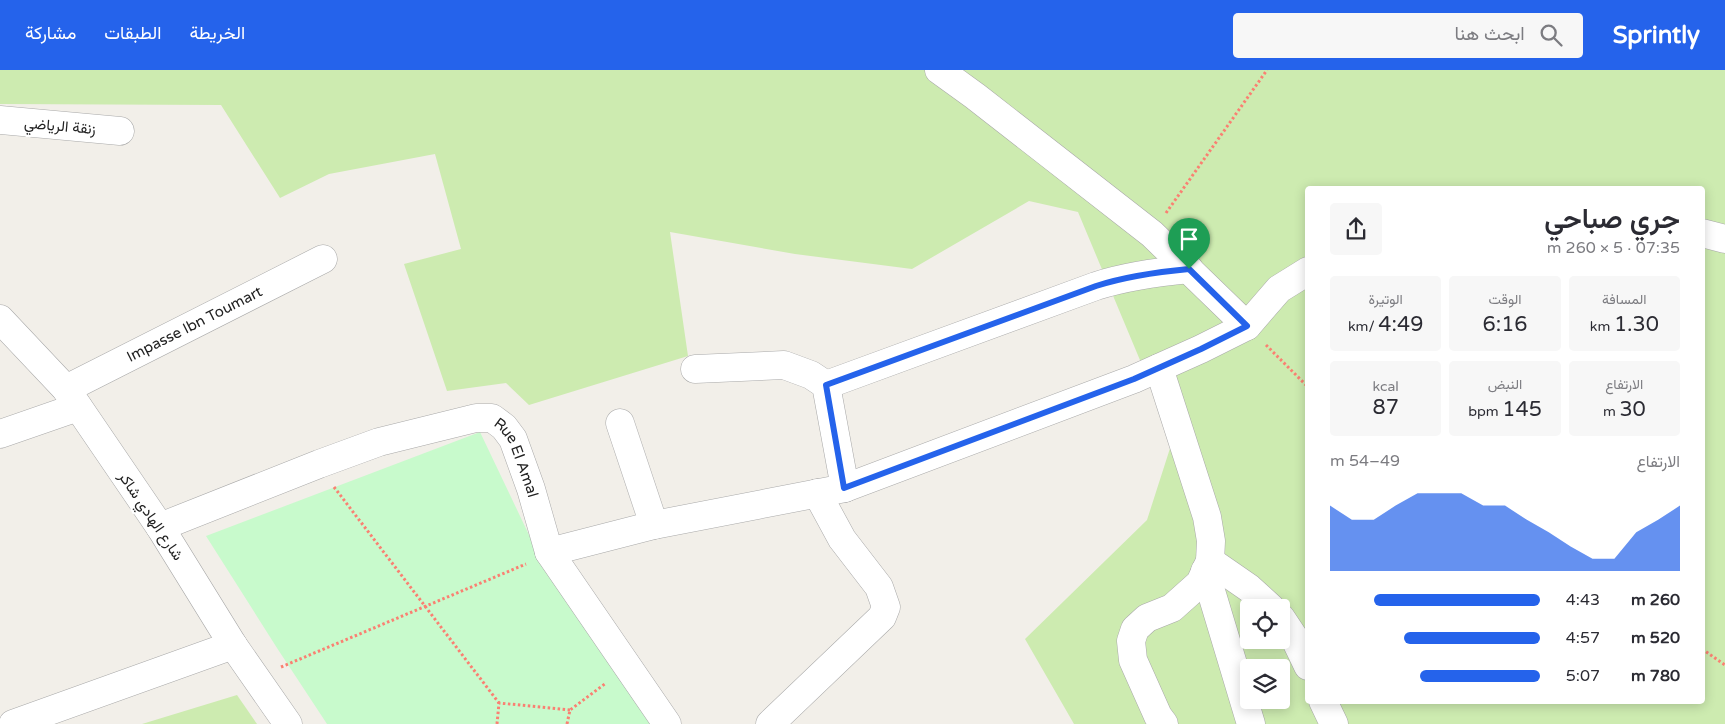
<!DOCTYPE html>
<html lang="ar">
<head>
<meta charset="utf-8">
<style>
	body { margin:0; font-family:"Varela Round",Vazirmatn,sans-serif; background:#f7f7f7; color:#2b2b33; direction:rtl; height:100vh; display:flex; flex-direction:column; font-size:19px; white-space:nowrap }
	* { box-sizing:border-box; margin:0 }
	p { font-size:16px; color:#7c7c81 }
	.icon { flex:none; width:28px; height:28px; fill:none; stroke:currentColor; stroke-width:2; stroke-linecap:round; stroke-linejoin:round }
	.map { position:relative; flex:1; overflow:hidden; direction:ltr }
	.panel { position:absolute; left:1305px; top:116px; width:400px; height:518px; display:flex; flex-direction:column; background:#fff; border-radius:5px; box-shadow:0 2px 12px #0003; direction:rtl }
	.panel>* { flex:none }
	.buttons { position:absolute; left:1240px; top:529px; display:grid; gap:10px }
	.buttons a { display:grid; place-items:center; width:50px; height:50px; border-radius:5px; background:#fff; box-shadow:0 2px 12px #0003; font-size:25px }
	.pin { position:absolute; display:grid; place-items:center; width:42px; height:42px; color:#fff; margin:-51px -21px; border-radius:50% 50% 50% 0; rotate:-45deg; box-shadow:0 0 5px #0007 }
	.pin .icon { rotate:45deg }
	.round { display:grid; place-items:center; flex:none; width:52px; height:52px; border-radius:5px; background:#f7f7f7 }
	.summary { display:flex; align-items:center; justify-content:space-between; height:85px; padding:0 25px }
	h1 { font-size:28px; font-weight:600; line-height:38px }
	.figures { display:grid; grid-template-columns:repeat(3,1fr); gap:8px; height:85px; padding:5px 25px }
	.figures div { display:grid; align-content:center; border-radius:5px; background:#f7f7f7; text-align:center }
	.figures b { font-size:21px; font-weight:600 }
	.figures small { font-size:14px; font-weight:400 }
	.figures p { font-size:14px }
	.chart { height:140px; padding:10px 25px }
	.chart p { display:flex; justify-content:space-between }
	.chart svg { width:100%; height:90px; margin-top:5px; fill:#2563eb; opacity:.7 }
	ul { padding:0 25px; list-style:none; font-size:16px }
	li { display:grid; grid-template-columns:80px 60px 1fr; align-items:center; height:38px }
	li i { height:12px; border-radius:6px; background:#2563eb }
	header { display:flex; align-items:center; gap:30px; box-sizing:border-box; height:70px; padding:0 25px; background:#2563eb; color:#fff }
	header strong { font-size:24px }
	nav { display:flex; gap:28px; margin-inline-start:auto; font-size:18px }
	.search { width:350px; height:45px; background:#f7f7f7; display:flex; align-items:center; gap:12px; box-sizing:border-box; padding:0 18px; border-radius:5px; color:#7c7c81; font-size:19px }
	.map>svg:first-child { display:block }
</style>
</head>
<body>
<header>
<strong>Sprintly</strong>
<div class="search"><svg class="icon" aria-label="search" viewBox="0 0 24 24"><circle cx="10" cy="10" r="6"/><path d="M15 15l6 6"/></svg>ابحث هنا</div>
<nav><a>الخريطة</a><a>الطبقات</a><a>مشاركة</a></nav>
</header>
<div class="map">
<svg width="1725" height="654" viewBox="0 0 1725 654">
	<rect width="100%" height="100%" fill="#f2efe9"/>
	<g fill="#cdebb0" fill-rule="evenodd">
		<path d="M0,0h1725v654h-651l-49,-85 122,-119 26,-81 -95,-227 -49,-11 -117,68 -117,-15 -125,-22 18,124 -159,49 -23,-22 -59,8 -43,-127 57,-15 -26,-95 -106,20 -49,24 -59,-93 -221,-1zM1308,119h394v512h-394zM1249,538h32v32h-32zM1249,598h32v32h-32z"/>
		<path d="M237,625l20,29h-115z"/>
	</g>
	<path fill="#c8facc" d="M480,362l60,126 110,166h-323l-50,-76 -71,-112z"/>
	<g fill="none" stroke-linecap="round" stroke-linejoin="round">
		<g stroke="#a9a9a9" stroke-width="29">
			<g id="minor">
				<path d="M939,0l36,26 177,138 95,92"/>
				<path d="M0,50l120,11"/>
				<path d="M1702,163l23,6"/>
				<path d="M0,249l66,70 94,138 73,118 55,79"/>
				<path d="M1159,298l48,149 4,24 -1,20 -10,22 -28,25 -25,10 -12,11 -4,12 2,19 25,56 6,8"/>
				<path d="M695,299l89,-4 27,10 15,10 19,103"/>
				<path d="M826,315l270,-99c31,-10 61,-14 93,-17"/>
				<path id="s1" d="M66,319l257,-130"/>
				<path d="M620,353l34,102"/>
				<path d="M0,364l78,-27"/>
				<path id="s2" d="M160,457l159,-63 60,-22 97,-24h16l12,9 9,12 18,50 18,63 118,172"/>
				<path d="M549,482l105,-27 191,-37 289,-109 67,-30 46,-23 32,-37 29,-18"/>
				<path d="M1210,491l39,27 22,20"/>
				<path d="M1205,501l46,153"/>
				<path d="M1281,548l14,21 13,27"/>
				<path d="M1323,631l11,23"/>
				<path d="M13,654l220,-79"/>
				<path d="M770,654l112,-107 4,-10 -7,-20 -37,-48 -25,-46"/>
			</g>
		</g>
		<g stroke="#fa8072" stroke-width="3" stroke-dasharray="2.5 2.5" stroke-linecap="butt">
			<path d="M1166,143l101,-143"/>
			<path d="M1266,275l42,42"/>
			<path d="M334,417l165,216"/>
			<path d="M1702,579l23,16"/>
			<path d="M281,597l245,-103"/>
			<path d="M497,654l2,-21 71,7"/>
			<path d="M567,654l3,-14 36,-27"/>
		</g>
		<use href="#minor" stroke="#fff" stroke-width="28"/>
	</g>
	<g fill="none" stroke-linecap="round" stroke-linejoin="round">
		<g stroke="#fff" stroke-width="10">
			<path id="route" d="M1189,199l58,57 -46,23 -67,30 -290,109 -18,-103 270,-99c31,-10 61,-14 93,-17z"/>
		</g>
		<use href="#route" stroke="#2563eb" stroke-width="6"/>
	</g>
	<g text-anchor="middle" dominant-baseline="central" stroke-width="4.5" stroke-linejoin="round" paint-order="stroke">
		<g font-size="15" fill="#222" stroke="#fff">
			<text transform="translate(60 56) rotate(5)">زنقة الرياضي</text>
			<text stroke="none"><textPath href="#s1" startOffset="144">Impasse Ibn Toumart</textPath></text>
			<text stroke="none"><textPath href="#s2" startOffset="399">Rue El Amal</textPath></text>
			<text transform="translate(151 446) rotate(56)">شارع الهادي شاكر</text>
		</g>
	</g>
</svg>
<div class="buttons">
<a><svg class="icon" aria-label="locate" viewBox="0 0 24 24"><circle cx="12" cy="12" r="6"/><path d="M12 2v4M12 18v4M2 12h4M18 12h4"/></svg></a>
<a><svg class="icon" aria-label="layers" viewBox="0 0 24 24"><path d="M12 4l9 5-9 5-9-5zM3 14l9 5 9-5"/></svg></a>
</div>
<div class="pin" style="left:1189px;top:199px;background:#1e9e55"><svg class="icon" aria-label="arrive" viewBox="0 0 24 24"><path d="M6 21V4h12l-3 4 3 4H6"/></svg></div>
<section class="panel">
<div class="summary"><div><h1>جري صباحي</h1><p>07:35 · 5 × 260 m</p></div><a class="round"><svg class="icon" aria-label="share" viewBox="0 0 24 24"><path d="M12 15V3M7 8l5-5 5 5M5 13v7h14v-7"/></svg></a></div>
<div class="figures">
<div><p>المسافة</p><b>1.30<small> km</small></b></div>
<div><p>الوقت</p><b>6:16</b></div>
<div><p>الوتيرة</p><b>4:49<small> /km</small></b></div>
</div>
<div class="figures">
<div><p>الارتفاع</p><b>30<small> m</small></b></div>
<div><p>النبض</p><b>145<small> bpm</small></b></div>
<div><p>kcal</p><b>87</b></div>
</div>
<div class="chart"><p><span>الارتفاع</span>49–54 m</p>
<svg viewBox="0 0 160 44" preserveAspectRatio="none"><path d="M0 44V12L10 19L20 19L30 12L40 6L50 6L60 6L70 12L80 12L90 19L100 25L110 32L120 38L130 38L140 25L150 19L160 12V44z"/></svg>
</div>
<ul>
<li><b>260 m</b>4:43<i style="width:79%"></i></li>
<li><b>520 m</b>4:57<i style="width:65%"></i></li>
<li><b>780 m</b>5:07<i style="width:57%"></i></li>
</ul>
</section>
</div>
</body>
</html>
